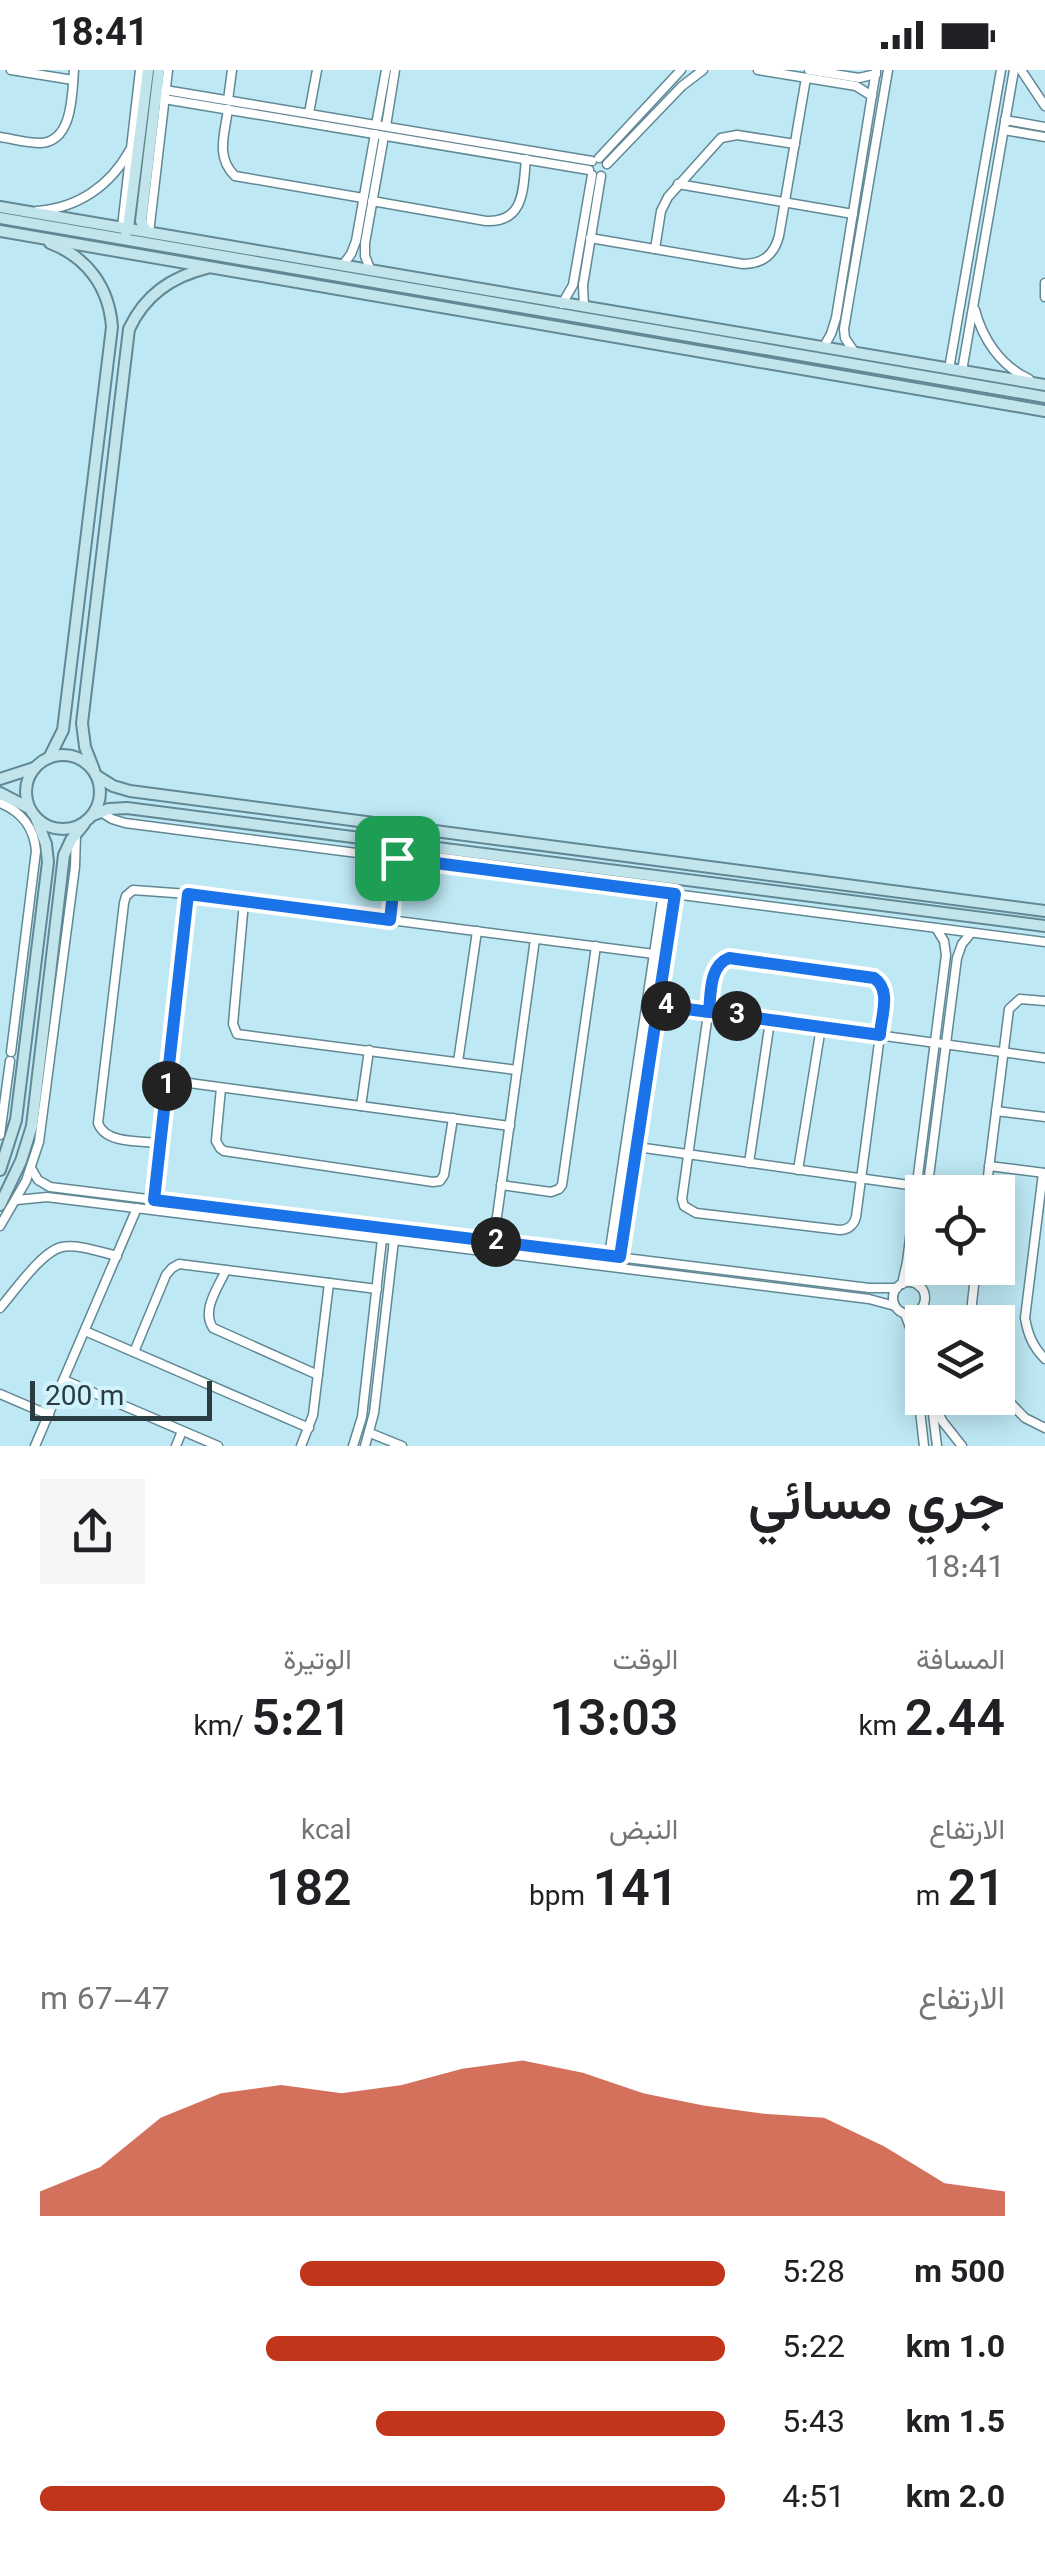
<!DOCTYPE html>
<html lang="ar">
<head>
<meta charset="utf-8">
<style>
	body { margin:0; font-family:Georgia,Vazirmatn,serif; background:#f6f6f6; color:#202124; direction:rtl; height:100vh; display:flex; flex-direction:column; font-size:38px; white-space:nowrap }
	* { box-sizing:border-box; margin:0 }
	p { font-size:32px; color:#757577 }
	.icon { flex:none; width:55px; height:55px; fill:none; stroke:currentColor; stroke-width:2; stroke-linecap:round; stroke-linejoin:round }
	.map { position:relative; height:1376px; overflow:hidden; direction:ltr }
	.sheet { display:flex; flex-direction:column; background:#fff; flex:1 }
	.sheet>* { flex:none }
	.fabs { position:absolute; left:905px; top:1105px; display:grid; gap:20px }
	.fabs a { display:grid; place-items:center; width:110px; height:110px; border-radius:0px; background:#fff; box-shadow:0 5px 25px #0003; font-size:50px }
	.scale { position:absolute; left:30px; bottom:25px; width:182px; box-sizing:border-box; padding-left:10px; border:5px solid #2b3c41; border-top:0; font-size:28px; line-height:35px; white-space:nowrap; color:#2b3c41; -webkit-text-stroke:8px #d1f3fd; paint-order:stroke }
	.pin { position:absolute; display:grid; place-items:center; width:85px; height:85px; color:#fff; margin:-42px; border-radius:20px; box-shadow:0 5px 15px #0006 }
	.km { position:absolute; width:50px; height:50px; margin:-25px; border-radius:50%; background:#222; color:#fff; font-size:28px; line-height:50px; text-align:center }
	.round { display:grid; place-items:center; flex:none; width:105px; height:105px; border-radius:0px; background:#f6f6f6 }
	.head { display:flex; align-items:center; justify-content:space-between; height:170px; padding:0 40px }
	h1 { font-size:55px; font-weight:600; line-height:75px }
	.metrics { display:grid; grid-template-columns:repeat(3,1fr); gap:15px; height:170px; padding:10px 40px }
	.metrics div { display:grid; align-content:center }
	.metrics b { font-size:50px; font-weight:600 }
	.metrics small { font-size:28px; font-weight:400 }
	.metrics p { font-size:28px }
	.chart { height:280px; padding:20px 40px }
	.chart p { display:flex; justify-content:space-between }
	.chart svg { width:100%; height:180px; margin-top:10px; fill:#c1361a; opacity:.7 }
	ul { padding:0 40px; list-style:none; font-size:32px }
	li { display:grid; grid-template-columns:160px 120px 1fr; align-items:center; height:75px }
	li i { height:25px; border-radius:12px; background:#c1361a }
	.status { display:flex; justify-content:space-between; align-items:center; height:70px; padding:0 50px; background:#fff; direction:ltr }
	.status svg { height:28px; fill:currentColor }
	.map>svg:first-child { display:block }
</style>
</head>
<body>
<div class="status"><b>18:41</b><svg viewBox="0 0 49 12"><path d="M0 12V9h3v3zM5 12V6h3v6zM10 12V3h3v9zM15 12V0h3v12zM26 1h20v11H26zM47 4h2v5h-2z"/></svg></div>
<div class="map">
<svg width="1045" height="1376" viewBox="0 0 1045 1376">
	<rect width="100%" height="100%" fill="#bde8f4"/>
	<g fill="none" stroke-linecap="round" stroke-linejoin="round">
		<g stroke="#618894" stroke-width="11">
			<g id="street">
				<path d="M11,0l62,10"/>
				<path d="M758,0l98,16 16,10"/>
				<path d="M809,0l50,8 17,-4"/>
				<path d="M1021,0l24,36"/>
				<path d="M165,20l427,71"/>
				<path d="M164,29l425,71"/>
				<path d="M228,30l4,-30"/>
				<path d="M228,39c-3,24 -13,48 7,67l128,22"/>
				<path d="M309,43l8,-43"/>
				<path d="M1005,50l40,7"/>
				<path d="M376,55l10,-55"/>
				<path d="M386,56l9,-56"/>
				<path d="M1004,60l41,7"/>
				<path d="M0,67c13,2 27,6 40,6 33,-1 32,-49 34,-73"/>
				<path d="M599,88l82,-88"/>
				<path d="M607,94l75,-78 21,-16"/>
				<path d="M678,114l175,30"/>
				<path d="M372,131l114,20c39,2 37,-33 40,-62"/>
				<path d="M37,141c41,-3 73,-25 93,-61"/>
				<path d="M122,157l18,-157"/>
				<path d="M149,163l19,-163"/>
				<path d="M590,168l153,26c20,0 31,-9 36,-28l27,-158"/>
				<path d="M655,179l6,-38 7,-14 53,-59 16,-3 58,9"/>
				<path d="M342,196l9,-12 5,-13 19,-107"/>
				<path d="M371,201l-6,-15v-13l19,-107"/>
				<path d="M1045,213v14"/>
				<path d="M562,234l11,-19 19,-110"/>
				<path d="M584,237l-1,-22 18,-109"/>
				<path d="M975,240c8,30 26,56 54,69"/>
				<path d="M823,278l8,-14 5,-16 40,-248"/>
				<path d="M855,283l-10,-15 -1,-9 44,-259"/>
				<path d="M949,299l52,-299"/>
				<path d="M962,301l52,-301"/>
				<path d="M0,733c22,9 34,24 36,48l-25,201"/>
				<path d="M101,742l11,7 13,4 920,119"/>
				<path d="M244,832l-11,122 4,10 280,36"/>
				<path d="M391,850l6,-62"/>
				<path d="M729,888l145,20 9,7 -3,50 -24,182c-2,8 -8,13 -16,13l-144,-17 -12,-7 -2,-7 32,-228 6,-9z"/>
				<path d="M659,935l386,53"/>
				<path d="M458,992l19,-131"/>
				<path d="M167,1010l343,46"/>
				<path d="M221,1018l-5,53 4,7 4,3 209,31 7,-1 4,-6 9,-57"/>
				<path d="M361,1036l8,-56"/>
				<path d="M996,1041l49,6"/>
				<path d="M0,1065l10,-74"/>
				<path d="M160,1073c-19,-2 -55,1 -62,-20l26,-220 2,-7 7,-6 55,4 466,60"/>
				<path d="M637,1077l279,39"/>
				<path d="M749,1093l21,-142"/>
				<path d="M989,1096l56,7"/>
				<path d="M31,1098l7,12 12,7 819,101h28"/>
				<path d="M798,1100l23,-143"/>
				<path d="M1043,1103l-18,145c3,17 8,29 20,41"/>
				<path d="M501,1115l50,7 8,-3 3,-4 34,-239"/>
				<path d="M927,1122l30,-234 5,-14 9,-11"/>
				<path d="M986,1122l23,-183 11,-10 25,2"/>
				<path d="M17,1130l30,-3 822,102 26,7"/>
				<path d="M154,1130l34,-306"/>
				<path d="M0,1156l26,-45 13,-39 36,-275 1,-34"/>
				<path d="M493,1176l42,-307"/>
				<path d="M609,1186l54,-363"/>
				<path d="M621,1187l54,-363"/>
				<path d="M226,1200c-8,18 -25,40 -13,58l105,47"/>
				<circle cx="909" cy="1228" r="16"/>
				<path d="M902,1214l5,-22 39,-307 -2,-14 -8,-13"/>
				<path d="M919,1216l-1,-23 4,-34"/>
				<path d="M0,1238c14,-16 42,-57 62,-61 16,-3 38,5 55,9"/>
				<path d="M922,1238v24"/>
				<path d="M905,1244l6,16 13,116"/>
				<path d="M972,1252v-19l4,-35"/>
				<path d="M85,1261l224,97"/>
				<path d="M134,1282l32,-77 6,-7 7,-4 198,25"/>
				<path d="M64,1310l154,66"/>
				<path d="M998,1320l27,28 20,10"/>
				<path d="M0,1324l49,21"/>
				<path d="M931,1331l12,21 19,24"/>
				<path d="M932,1336l5,40"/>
				<path d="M370,1363l32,13"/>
				<path d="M35,1376l102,-238"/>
				<path d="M176,1376l6,-15"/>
				<path d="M301,1376l12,-31 16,-132"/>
				<path d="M353,1376l9,-29 20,-178"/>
				<path d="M365,1376l9,-33 20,-173"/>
			</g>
		</g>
		<g stroke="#618894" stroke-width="14">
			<g id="secondary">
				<path d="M0,137l1045,178"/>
				<path d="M0,148l1045,179"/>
				<path d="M0,161l1045,180"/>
				<path d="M146,161l-5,-10 18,-151"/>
				<path d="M126,162l2,-4 20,-158"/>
				<circle cx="63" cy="722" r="37"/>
				<path d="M49,688l14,-28 49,-403c-3,-40 -25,-70 -62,-84"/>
				<path d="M94,700l-9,-23 -3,-24 47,-394c16,-34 42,-52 78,-61"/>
				<path d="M97,706l16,10 17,5 915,120"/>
				<path d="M0,709l34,-11"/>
				<path d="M0,723l29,15"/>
				<path d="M93,745l16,-6 18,-1 918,118"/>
				<path d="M0,1100l16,-50 32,-258 -2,-18 -10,-26"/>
				<path d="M0,1135l21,-44 11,-35 32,-271 7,-15 13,-16"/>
			</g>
		</g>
		<use href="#street" stroke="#fff" stroke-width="8"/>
		<use href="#secondary" stroke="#c2e5ec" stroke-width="10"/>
	</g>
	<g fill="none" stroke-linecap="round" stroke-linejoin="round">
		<g stroke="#fff" stroke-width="20">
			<path id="route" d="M397,788l-7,62 -202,-26 -34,306 466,57 38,-252c47,7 94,12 141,19l81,11c1,-19 12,-45 -6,-57l-145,-20c-20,8 -18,35 -20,54l-51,-7 17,-111 -278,-36"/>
		</g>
		<use href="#route" stroke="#1a73e8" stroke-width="12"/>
	</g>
</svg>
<div class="fabs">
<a><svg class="icon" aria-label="locate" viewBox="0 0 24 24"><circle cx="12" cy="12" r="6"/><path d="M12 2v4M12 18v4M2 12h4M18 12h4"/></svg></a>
<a><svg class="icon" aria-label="layers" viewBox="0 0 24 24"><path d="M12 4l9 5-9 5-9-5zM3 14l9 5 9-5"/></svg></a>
</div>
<div class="scale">200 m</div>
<div class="pin" style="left:397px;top:788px;background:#1e9e55"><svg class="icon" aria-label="arrive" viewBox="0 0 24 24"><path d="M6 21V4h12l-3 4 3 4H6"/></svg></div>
<b class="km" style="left:167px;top:1016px">1</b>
<b class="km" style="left:496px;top:1172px">2</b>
<b class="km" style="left:737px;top:946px">3</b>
<b class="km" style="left:666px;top:936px">4</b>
</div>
<section class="sheet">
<div class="head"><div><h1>جري مسائي</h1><p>18:41</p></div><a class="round"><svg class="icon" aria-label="share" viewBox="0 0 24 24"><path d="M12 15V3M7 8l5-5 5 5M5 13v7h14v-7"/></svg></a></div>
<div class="metrics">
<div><p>المسافة</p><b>2.44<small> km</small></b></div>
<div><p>الوقت</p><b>13:03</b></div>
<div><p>الوتيرة</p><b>5:21<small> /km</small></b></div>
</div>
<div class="metrics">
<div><p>الارتفاع</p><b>21<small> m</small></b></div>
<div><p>النبض</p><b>141<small> bpm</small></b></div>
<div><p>kcal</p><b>182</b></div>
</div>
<div class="chart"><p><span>الارتفاع</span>47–67 m</p>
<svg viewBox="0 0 160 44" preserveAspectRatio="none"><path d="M0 44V38L10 32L20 20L30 14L40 12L50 14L60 12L70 8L80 6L90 9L100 14L110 17L120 19L130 20L140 27L150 36L160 38V44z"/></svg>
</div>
<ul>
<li><b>500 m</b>5:28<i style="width:62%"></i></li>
<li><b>1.0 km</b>5:22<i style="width:67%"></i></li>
<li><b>1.5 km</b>5:43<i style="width:51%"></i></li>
<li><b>2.0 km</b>4:51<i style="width:100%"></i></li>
</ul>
</section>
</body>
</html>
